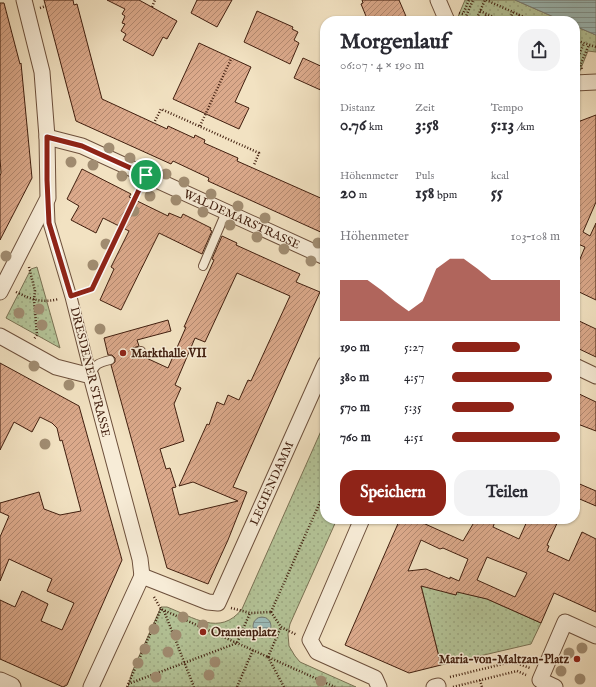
<!DOCTYPE html>
<html lang="de">
<head>
<meta charset="utf-8">
<style>
	body { margin:0; font-family:"IM FELL English",serif; background:#f2f2f3; color:#2b2b33; height:100vh; display:flex; flex-direction:column; font-size:15px; white-space:nowrap }
	* { box-sizing:border-box; margin:0 }
	p { font-size:13px; color:#7c7c81 }
	.icon { flex:none; width:22px; height:22px; fill:none; stroke:currentColor; stroke-width:2; stroke-linecap:round; stroke-linejoin:round }
	.map { position:relative; flex:1; overflow:hidden }
	.details { position:absolute; left:320px; top:16px; width:260px; height:508px; display:flex; flex-direction:column; background:#fff; border-radius:16px; box-shadow:0 1px 3px #0004 }
	.details>* { flex:none }
	.pin { position:absolute; display:grid; place-items:center; width:34px; height:34px; color:#fff; margin:-17px; border:2px solid #fff; border-radius:50%; box-shadow:0 1px 4px #0007 }
	.round { display:grid; place-items:center; flex:none; width:42px; height:42px; border-radius:16px; background:#f2f2f3 }
	.headline { display:flex; align-items:center; justify-content:space-between; height:68px; padding:0 20px }
	h1 { font-size:22px; font-weight:700; line-height:30px }
	.stats { display:grid; grid-template-columns:repeat(3,1fr); gap:6px; height:68px; padding:4px 20px }
	.stats div { display:grid; align-content:center }
	.stats b { font-size:17px; font-weight:700 }
	.stats small { font-size:11px; font-weight:400 }
	.stats p { font-size:11px }
	.chart { height:112px; padding:8px 20px }
	.chart p { display:flex; justify-content:space-between }
	.chart svg { width:100%; height:72px; margin-top:4px; fill:#8f2418; opacity:.7 }
	.primary-button { display:flex; gap:8px; margin-top:auto; padding:8px 20px }
	.primary-button a { flex:1; height:46px; border-radius:16px; background:#8f2418; color:#fff; font-size:16px; font-weight:700; line-height:46px; text-align:center }
	.primary-button a+a { background:#f2f2f3; color:#2b2b33 }
	ul { padding:0 20px; list-style:none; font-size:13px }
	li { display:grid; grid-template-columns:64px 48px 1fr; align-items:center; height:30px }
	li i { height:10px; border-radius:5px; background:#8f2418 }
	.map>svg:first-child { display:block }
</style>
</head>
<body>
<div class="map">
<svg width="596" height="687" viewBox="0 0 596 687">
	<defs>
		<pattern id="park-dots" width="8" height="8" patternUnits="userSpaceOnUse"><rect width="8" height="8" fill="#b4c498"/><path d="M2 2h.1M6 6h.1" fill="none" stroke="#9ca882" stroke-width="1.8" stroke-linecap="round"/></pattern>
		<pattern id="water-rules" width="6" height="5" patternUnits="userSpaceOnUse"><rect width="6" height="5" fill="#9cbcba"/><path d="M0 2.5h6" fill="none" stroke="#819896"/></pattern>
		<pattern id="building-hatch" width="6" height="6" patternUnits="userSpaceOnUse"><rect width="6" height="6" fill="#dba98b"/><path d="M-1 1l2-2M0 6l6-6M5 7l2-2" fill="none" stroke="#b38970"/></pattern>
	</defs>
	<rect width="100%" height="100%" fill="#f2e2c2"/>
	<filter id="stains"><feTurbulence type="fractalNoise" baseFrequency=".005" numOctaves="4"/><feColorMatrix values="0 0 0 0 .2 0 0 0 0 .09 0 0 0 0 .02 0 0 0 .5 -.17"/></filter>
	<radialGradient id="worn" r=".72"><stop offset=".6" stop-color="#630" stop-opacity="0"/><stop offset="1" stop-color="#630" stop-opacity=".3"/></radialGradient>
	<g fill="url(#park-dots)" stroke="#7a7254">
		<path d="M465,0h50l48,21h-105l-1,-2z"/>
		<path d="M575,26l21,9v17l-8,-1 -9,22 -4,1z"/>
		<path d="M37,267l23,81 -54,-30 25,-49z"/>
		<path d="M325,422v97h12l-47,105 -2,10 1,12 6,10 5,6 56,25h-228l4,-15 29,-65h6c26,10 53,30 75,2z"/>
		<path d="M421,585l25,4 -1,3 11,3 1,-4 30,8 54,24 -10,21 -90,21z"/>
	</g>
	<g fill="url(#water-rules)" stroke="#787d76">
		<path d="M515,0h81v35l-21,-9v-5h-12z"/>
		<circle cx="262" cy="626" r="9"/>
	</g>
	<g fill="url(#building-hatch)" stroke="#411f0f" fill-rule="evenodd">
		<path d="M44,0h29l1,5 3,-1 25,95 65,30 1,-3 26,12 1,-3 10,5 -1,3 34,15 -1,3 88,39v34l-117,-53 1,-3 -36,-17 -2,3 -95,-43z"/>
		<path d="M107,0h32l38,21 -10,18 -4,-2 -10,19 -30,-16 3,-6 -5,-3 4,-7 -3,-1 3,-7 -3,-2 3,-5z"/>
		<path d="M197,0h35l-15,27 -26,-14z"/>
		<path d="M362,0h37l9,21h-40l-7,-17 2,-1z"/>
		<path d="M0,3h4l16,61 1,-1 11,115 -32,62v-64l1,-3 -1,-15z"/>
		<path d="M257,11l36,16 -1,2 6,3 -4,8 5,3 -9,21 -46,-22z"/>
		<path d="M199,43l52,24 -16,35 14,6 -10,21 -66,-30z"/>
		<path d="M303,58l22,10v24l-31,-14z"/>
		<path d="M596,115v87l-13,30 7,4 6,-13v77l-21,-10v-19l10,-24 -7,-3 -3,7v-128z"/>
		<path d="M82,169l49,25 -2,3 39,19 1,-3 12,5 2,-4 28,14 -1,2 2,1 -10,23 -43,-21 -38,77 -21,-10 14,-31 -3,-2 18,-36 -26,-13 -7,15 -25,-13 8,-14 -12,-7z"/>
		<path d="M222,236l15,7 -1,2 64,29 -4,8 24,10 -87,195 14,5 -19,48 -20,44 -41,-16 -56,-203 4,-3v-4l-3,-3h-4l-4,-17 64,-18 3,11 -34,9 2,6 -6,2 -1,3 1,5 2,1 7,-1 26,12 18,-41h-2l30,-67 -2,-1zM237,273l53,23 -39,85 -3,-1 -9,20 -11,-5 -4,10 -7,-3 -8,23 -2,-1 -28,62 14,-4 45,19 -59,14 -7,-27 4,-1 -6,-19 -4,1 -6,-20 24,-8 -10,-37 7,-16 -6,-3 20,-47 10,4z"/>
		<path d="M575,319l21,10v28l-21,-10z"/>
		<path d="M0,363l79,43 43,154 -55,125 -4,2 -63,-28v-59l15,7 7,-16 26,13 -7,17 21,9 12,-27 -27,-12 5,-12 -43,-20 -9,22v-44l9,-21 -9,-4v-9l39,-11 5,17 16,6 21,-4 -19,-71 -2,1 -3,-13 -5,-5 -12,-6 -8,15 -18,-10 -14,28z"/>
		<path d="M575,392l21,10v29l-21,-8z"/>
		<path d="M575,482l21,9v15l-21,-9z"/>
		<path d="M400,519h14l49,22 13,-22h20l-3,8 26,12 9,-20h31l-12,26 2,1 -2,5 22,10 13,-29 14,7v73l-42,-19 -13,30 -54,-24 -30,-7 -1,3 -35,-9 20,79 -32,8 -64,-28zM421,540l19,9 3,-1 25,11 -9,22 -9,-4v2l-24,-10 -18,2zM487,557l40,16 -12,24 -38,-17z"/>
	</g>
	<g fill="none" stroke-linecap="round" stroke-linejoin="round">
		<g stroke="#6d503c" stroke-width="10">
			<g id="service">
				<path d="M203,266l23,-54"/>
				<path d="M137,352l4,-1"/>
				<path d="M91,375c4,-11 7,-12 19,-15"/>
			</g>
		</g>
		<g stroke="#6d503c" stroke-width="13">
			<path id="pedestrian" d="M48,198l1,25 22,74 20,79"/>
		</g>
		<g stroke="#6d503c" stroke-width="17">
			<g id="minor">
				<path d="M438,0l9,21"/>
				<path d="M575,83l21,-1"/>
				<path id="s1" d="M47,137l35,9 243,111"/>
				<path d="M0,292l48,-94 -1,-61 -5,-65 -18,-72"/>
				<path d="M0,336l56,31 35,9 49,183 2,17"/>
				<path d="M575,366l21,10"/>
				<path d="M362,519l-52,121 7,12 58,26 4,9"/>
				<path id="s2" d="M142,576l66,26 10,1 107,-239"/>
				<path d="M91,687l51,-111"/>
				<path d="M434,687l4,-1"/>
				<path d="M555,687l-15,-7 25,-58 31,14"/>
			</g>
		</g>
		<g stroke="#6d503c" stroke-width="21">
			<path id="tertiary" d="M0,682l11,5"/>
		</g>
		<g stroke="#411f0f" stroke-width="2.5" stroke-dasharray="1 2" stroke-linecap="butt">
			<path d="M486,0l47,21"/>
			<path d="M152,7l3,-7"/>
			<path d="M40,8l6,-2"/>
			<path d="M480,11l23,10"/>
			<path d="M459,13l4,1 6,-14"/>
			<path d="M464,21l9,-21"/>
			<path d="M478,21l-1,-3 8,-18"/>
			<path d="M486,21l-2,-3 3,-4"/>
			<path d="M509,21l4,-9"/>
			<path d="M516,21l3,-6"/>
			<path d="M575,40l21,7"/>
			<path d="M575,65l9,-22"/>
			<path d="M582,69l-2,-4 9,-20"/>
			<path d="M155,121l6,-12 98,44 -5,12"/>
			<path d="M200,126l31,-67"/>
			<path d="M29,267l6,24 -1,9 3,35 -3,4"/>
			<path d="M16,292c16,8 26,11 43,7"/>
			<path d="M81,293l10,-4 49,-101"/>
			<path d="M154,597l7,12 174,78"/>
			<path d="M231,608l19,5 21,-1"/>
			<path d="M164,611l30,76"/>
			<path d="M271,612l54,-121"/>
			<path d="M271,612l10,15 16,8"/>
			<path d="M268,657l16,30"/>
			<path d="M268,657l13,-30"/>
			<path d="M450,677l57,-14h9l14,5"/>
			<path d="M480,680l2,7"/>
			<path d="M128,684l109,-41 13,-30"/>
			<path d="M127,687l34,-78"/>
			<path d="M237,687l16,-37"/>
			<path d="M453,687l64,-16 9,4"/>
		</g>
		<use href="#service" stroke="#f7ecd7" stroke-width="8"/>
		<use href="#pedestrian" stroke="#f7ecd7" stroke-width="11"/>
		<use href="#minor" stroke="#f7ecd7" stroke-width="15"/>
		<use href="#tertiary" stroke="#f7ecd7" stroke-width="19"/>
	</g>
	<g fill="#a18d72">
		<circle cx="109" cy="148" r="5.5"/>
		<circle cx="130" cy="158" r="5.5"/>
		<circle cx="71" cy="162" r="5.5"/>
		<circle cx="93" cy="165" r="5.5"/>
		<circle cx="146" cy="165" r="5.5"/>
		<circle cx="166" cy="174" r="5.5"/>
		<circle cx="122" cy="176" r="5.5"/>
		<circle cx="184" cy="182" r="5.5"/>
		<circle cx="211" cy="194" r="5.5"/>
		<circle cx="150" cy="196" r="5.5"/>
		<circle cx="176" cy="200" r="5.5"/>
		<circle cx="238" cy="206" r="5.5"/>
		<circle cx="134" cy="211" r="5.5"/>
		<circle cx="203" cy="212" r="5.5"/>
		<circle cx="265" cy="218" r="5.5"/>
		<circle cx="230" cy="225" r="5.5"/>
		<circle cx="257" cy="237" r="5.5"/>
		<circle cx="318" cy="243" r="5.5"/>
		<circle cx="106" cy="244" r="5.5"/>
		<circle cx="284" cy="249" r="5.5"/>
		<circle cx="6" cy="256" r="5.5"/>
		<circle cx="311" cy="261" r="5.5"/>
		<circle cx="93" cy="265" r="5.5"/>
		<circle cx="39" cy="309" r="5.5"/>
		<circle cx="19" cy="313" r="5.5"/>
		<circle cx="42" cy="325" r="5.5"/>
		<circle cx="100" cy="329" r="5.5"/>
		<circle cx="34" cy="366" r="5.5"/>
		<circle cx="69" cy="385" r="5.5"/>
		<circle cx="45" cy="444" r="5.5"/>
		<circle cx="183" cy="617" r="5.5"/>
		<circle cx="203" cy="625" r="5.5"/>
		<circle cx="154" cy="629" r="5.5"/>
		<circle cx="176" cy="635" r="5.5"/>
		<circle cx="582" cy="648" r="5.5"/>
		<circle cx="145" cy="649" r="5.5"/>
		<circle cx="168" cy="652" r="5.5"/>
		<circle cx="569" cy="653" r="5.5"/>
		<circle cx="215" cy="662" r="5.5"/>
		<circle cx="138" cy="663" r="5.5"/>
		<circle cx="561" cy="671" r="5.5"/>
		<circle cx="209" cy="675" r="5.5"/>
		<circle cx="156" cy="677" r="5.5"/>
		<circle cx="580" cy="679" r="5.5"/>
		<circle cx="321" cy="681" r="5.5"/>
	</g>
	<g fill="none" stroke-linecap="round" stroke-linejoin="round">
		<g stroke="#fff" stroke-width="8">
			<path id="route" d="M47,137l35,9 64,29 -54,114 -21,7 -22,-73 -2,-43z"/>
		</g>
		<use href="#route" stroke="#8f2418" stroke-width="5"/>
	</g>
	<g fill="#8f2418" stroke="#f7ecd7" stroke-width="1.5">
		<circle cx="123" cy="353" r="4"/>
		<circle cx="203" cy="632" r="4"/>
		<circle cx="577" cy="659" r="4"/>
	</g>
	<g text-anchor="middle" dominant-baseline="central" stroke-width="3" stroke-linejoin="round" paint-order="stroke">
		<g font-size="12" fill="#411f0f" stroke="#f7ecd7">
			<text stroke="none"><textPath href="#s1" startOffset="212">WALDEMARSTRASSE</textPath></text>
			<text transform="translate(90 372) rotate(76)">DRESDENER STRASSE</text>
			<text stroke="none"><textPath href="#s2" startOffset="212">LEGIENDAMM</textPath></text>
		</g>
		<g font-size="12" font-weight="bold" fill="#411f0f" stroke="#f7ecd7" text-anchor="start">
			<text x="131" y="353">Markthalle VII</text>
			<text x="211" y="632">Oranienplatz</text>
			<text x="569" y="659" text-anchor="end">Maria-von-Maltzan-Platz</text>
		</g>
	</g>
	<rect width="100%" height="100%" filter="url(#stains)"/>
	<rect width="100%" height="100%" fill="url(#worn)"/>
</svg>
<div class="pin" style="left:146px;top:175px;background:#1e9e55"><svg class="icon" aria-label="arrive" viewBox="0 0 24 24"><path d="M6 21V4h12l-3 4 3 4H6"/></svg></div>
<section class="details">
<div class="headline"><div><h1>Morgenlauf</h1><p>06:07 · 4 × 190 m</p></div><a class="round"><svg class="icon" aria-label="share" viewBox="0 0 24 24"><path d="M12 15V3M7 8l5-5 5 5M5 13v7h14v-7"/></svg></a></div>
<div class="stats">
<div><p>Distanz</p><b>0.76<small> km</small></b></div>
<div><p>Zeit</p><b>3:58</b></div>
<div><p>Tempo</p><b>5:13<small> /km</small></b></div>
</div>
<div class="stats">
<div><p>Höhenmeter</p><b>20<small> m</small></b></div>
<div><p>Puls</p><b>158<small> bpm</small></b></div>
<div><p>kcal</p><b>55</b></div>
</div>
<div class="chart"><p><span>Höhenmeter</span>103–108 m</p>
<svg viewBox="0 0 160 44" preserveAspectRatio="none"><path d="M0 44V19L10 19L20 19L30 25L40 32L50 38L60 32L70 12L80 6L90 6L100 12L110 19L120 19L130 19L140 19L150 19L160 19V44z"/></svg>
</div>
<ul>
<li><b>190 m</b>5:27<i style="width:63%"></i></li>
<li><b>380 m</b>4:57<i style="width:93%"></i></li>
<li><b>570 m</b>5:35<i style="width:57%"></i></li>
<li><b>760 m</b>4:51<i style="width:100%"></i></li>
</ul>
<div class="primary-button"><a>Speichern</a><a>Teilen</a></div>
</section>
</div>
</body>
</html>
